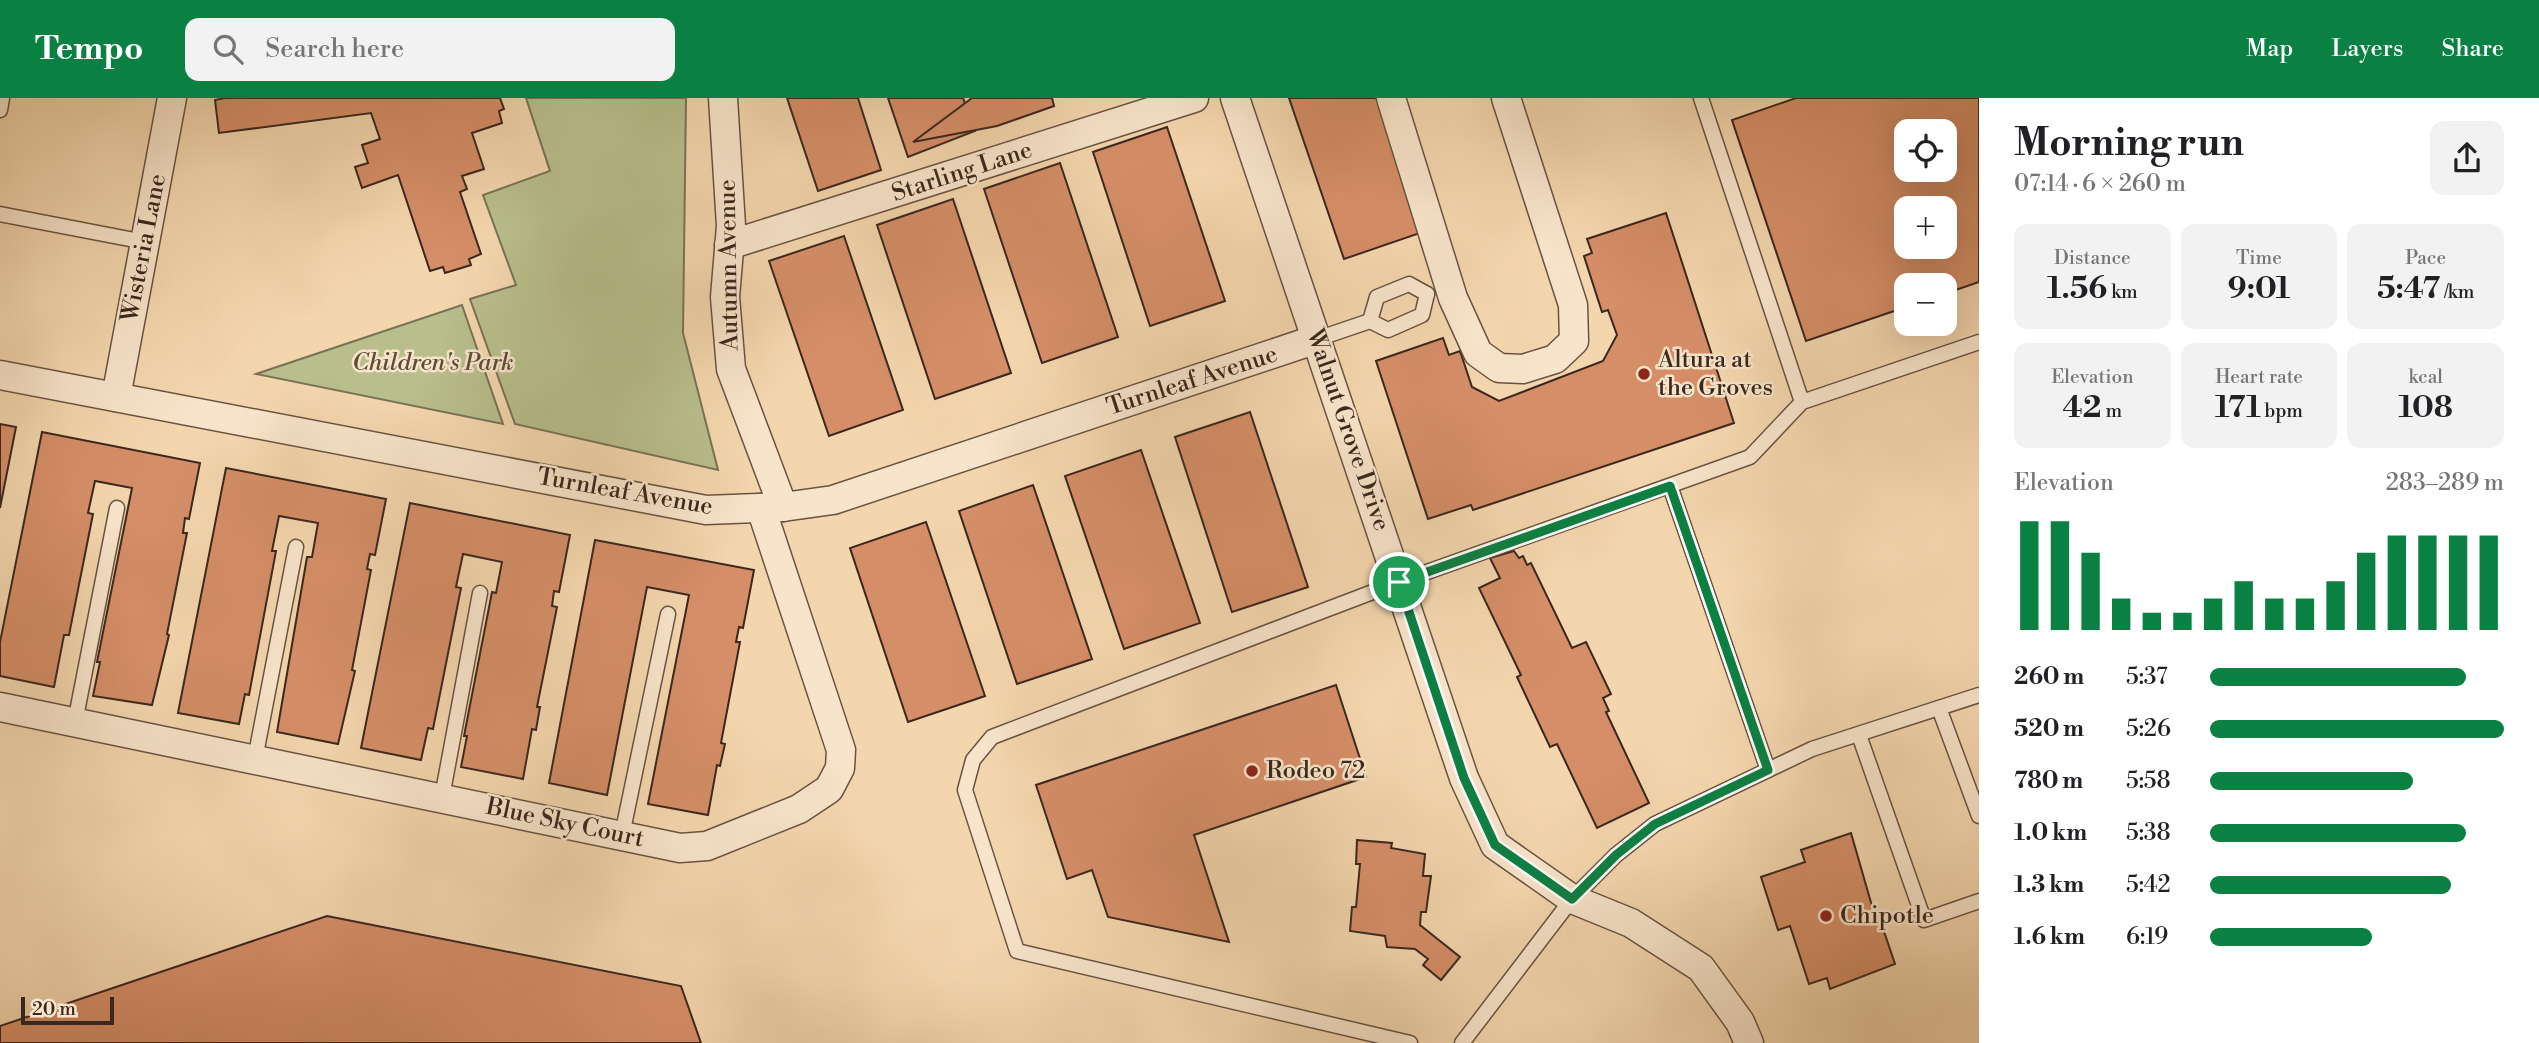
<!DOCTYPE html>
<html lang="en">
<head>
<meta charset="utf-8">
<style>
	body { margin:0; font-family:"Libre Bodoni",serif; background:#f2f2f2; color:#202124; height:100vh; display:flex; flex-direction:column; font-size:26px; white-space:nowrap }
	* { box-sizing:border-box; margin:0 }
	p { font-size:23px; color:#757577 }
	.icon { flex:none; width:38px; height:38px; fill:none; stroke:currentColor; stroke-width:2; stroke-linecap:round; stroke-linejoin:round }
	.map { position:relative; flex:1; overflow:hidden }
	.panel { display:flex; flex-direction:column; background:#fff; width:560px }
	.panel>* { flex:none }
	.tools { position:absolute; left:1894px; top:21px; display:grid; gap:14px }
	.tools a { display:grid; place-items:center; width:63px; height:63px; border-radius:14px; background:#fff; box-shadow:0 7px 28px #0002; font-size:35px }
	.scale { position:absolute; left:21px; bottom:18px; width:93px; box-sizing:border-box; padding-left:7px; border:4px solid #3a271e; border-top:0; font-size:19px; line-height:24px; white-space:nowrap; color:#3a271e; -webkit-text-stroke:5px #f8e4ca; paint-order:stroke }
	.pin { position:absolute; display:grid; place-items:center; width:60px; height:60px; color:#fff; margin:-30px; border:4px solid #fff; border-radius:50%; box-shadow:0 2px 7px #0007 }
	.round { display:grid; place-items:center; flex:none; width:74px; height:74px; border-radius:14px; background:#f2f2f2 }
	.head { display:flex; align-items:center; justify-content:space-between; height:119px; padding:0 35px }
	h1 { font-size:38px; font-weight:700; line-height:52px }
	.stats { display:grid; grid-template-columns:repeat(3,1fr); gap:10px; height:119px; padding:7px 35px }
	.stats div { display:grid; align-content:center; border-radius:14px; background:#f2f2f2; text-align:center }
	.stats b { font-size:30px; font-weight:700 }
	.stats small { font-size:19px; font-weight:400 }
	.stats p { font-size:19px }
	.chart { height:196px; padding:14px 35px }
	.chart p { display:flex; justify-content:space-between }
	.chart svg { width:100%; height:126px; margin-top:7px; stroke:#0b8043; stroke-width:6 }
	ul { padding:0 35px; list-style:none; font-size:23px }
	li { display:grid; grid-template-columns:112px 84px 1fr; align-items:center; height:52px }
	li i { height:18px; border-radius:9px; background:#0b8043 }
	header { display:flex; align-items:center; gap:42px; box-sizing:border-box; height:98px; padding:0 35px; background:#0b8043; color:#fff }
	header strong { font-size:33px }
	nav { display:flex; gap:38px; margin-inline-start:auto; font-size:24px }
	.search { width:490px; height:63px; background:#f2f2f2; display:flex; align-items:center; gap:18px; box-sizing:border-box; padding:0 24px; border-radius:14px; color:#757577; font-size:26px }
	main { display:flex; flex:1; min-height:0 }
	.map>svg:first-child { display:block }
</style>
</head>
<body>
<header>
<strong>Tempo</strong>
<div class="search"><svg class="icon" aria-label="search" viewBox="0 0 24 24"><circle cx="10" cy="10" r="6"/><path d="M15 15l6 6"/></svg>Search here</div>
<nav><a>Map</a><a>Layers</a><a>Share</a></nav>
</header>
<main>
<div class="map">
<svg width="1979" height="945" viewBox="0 0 1979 945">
	<rect width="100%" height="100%" fill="#f4d6ae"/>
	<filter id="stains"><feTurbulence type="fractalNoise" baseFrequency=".00286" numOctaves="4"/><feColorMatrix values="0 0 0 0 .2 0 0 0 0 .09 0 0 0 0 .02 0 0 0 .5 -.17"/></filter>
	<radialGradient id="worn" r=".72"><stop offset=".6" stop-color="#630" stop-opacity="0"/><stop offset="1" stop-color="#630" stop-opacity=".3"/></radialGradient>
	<g fill="#b8be8c" stroke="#797255" stroke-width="2">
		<path d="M526,0h160l-3,235 35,137 -203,-46 -45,-125 46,-14 -33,-90 67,-24z"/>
		<path d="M462,207l41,119 -247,-50z"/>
	</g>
	<g fill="#d58e68" stroke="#3a271e" stroke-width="2" fill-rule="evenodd">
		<path d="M225,0h275l4,11 -5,2 3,12 -30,10 12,36 -22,7 5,13 -7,3 21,62 -12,5 2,6 -26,8 -2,-6 -13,4 -32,-96 -36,13 -7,-21 13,-4 -6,-18 18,-6 -9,-26 -152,20 -4,-33z"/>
		<path d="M787,0h71l23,72 -63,21z"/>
		<path d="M888,0h75l12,33 -67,26z"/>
		<path d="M972,0h80l2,8 -57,20 -84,16z"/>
		<path d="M1289,0h89l45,134 -79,27z"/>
		<path d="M1796,0h183v184l-35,12v-9h-38v22l-100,34 -74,-221zM1906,33h38v39h-38zM1906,110h38v39h-38z"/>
		<path d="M1167,29l58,174 -75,25 -57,-174z"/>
		<path d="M1060,65l58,174 -76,26 -58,-174z"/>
		<path d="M953,101l58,174 -76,26 -58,-174z"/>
		<path d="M1666,115l68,210 -261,87 -2,-5 -43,14 -52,-158 67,-23 6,17 11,-4 12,36 27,14 104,-40 14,-26 -9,-25 -6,2 -18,-56 8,-3 -5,-14z"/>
		<path d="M844,138l59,174 -74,26 -60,-175z"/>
		<path d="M1250,314l58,175 -76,25 -57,-175z"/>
		<path d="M0,326l16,3 -16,81z"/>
		<path d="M42,334l158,31 -11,56 -4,-1 -2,15h4l-20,101 2,1 -17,70 -59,-9 7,-34h-3l35,-174 -37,-7 -7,32 5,1 -24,121h-5l-10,52 -54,-11v-34z"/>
		<path d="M1141,352l59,173 -76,26 -59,-173z"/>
		<path d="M226,370l160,31 -11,56 -5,-1 -3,15 4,1 -19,100 3,1 -17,73 -61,-12 30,-175h5l6,-34 -39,-7 -7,35h4l-27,144 -4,-1 -6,30 -61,-11z"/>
		<path d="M1033,387l59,174 -75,25 -58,-173z"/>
		<path d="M410,405l160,32 -11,57 -5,-1 -2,15 5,1 -20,100h3l-4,23 -4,-1 -9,50 -62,-12 6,-31h-3l28,-144 4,1 6,-31 -39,-8 -7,33 5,1 -28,141 -5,-1 -7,32 -60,-12z"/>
		<path d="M926,424l59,174 -77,26 -58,-174z"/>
		<path d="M595,442l159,30 -11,58 -4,-1 -3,15h4l-19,101 4,1 -5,22 -3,-1 -9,50 -60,-11 41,-209 -42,-8 -40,208 -58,-12z"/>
		<path d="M1514,453l5,7 4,-2 4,9 4,-2 41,85 14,-6 25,52 -8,4 6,13 -3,1 43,91 -52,25 -40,-84 -7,3 -33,-70 4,-2 -42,-87 21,-10 -10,-20z"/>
		<path d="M1336,587l30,92 -172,58 35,107 -121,-25 -16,-47 -25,9 -31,-94z"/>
		<path d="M1851,735l21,73 3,-1 20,59 -65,25 -3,-11 -18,6 -19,-58 -12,4 -17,-53 44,-15 -4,-12z"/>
		<path d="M1357,742l35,3 -1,5 34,6 -2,22h8l-5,36h-5l-1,13 40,32 -19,23 -18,-15 5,-6 -13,-10 -28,-2 -2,-11 -35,-5 2,-24h4l4,-43h-4z"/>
		<path d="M327,818l354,70 20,57h-701v-17z"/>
	</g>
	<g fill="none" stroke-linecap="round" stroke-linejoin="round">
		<g stroke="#685342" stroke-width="17">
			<g id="service">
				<path d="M1701,0l101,304"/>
				<path d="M0,12l2,-12"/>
				<path d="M0,116l145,28"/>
				<path d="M1370,223l7,-24 32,-13 18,10"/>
				<path d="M1317,241l53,-18 18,9 34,-15 5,-21"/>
				<path d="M1670,388l98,284"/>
				<path d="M1939,610l40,108"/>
				<path d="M75,624l42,-214"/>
				<path d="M1859,637l65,185 55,-19"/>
				<path d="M255,661l41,-212"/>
				<path d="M442,699l38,-204"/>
				<path d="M622,737l46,-221"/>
				<path d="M1410,945l-393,-92 -52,-161 8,-30 19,-23 407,-155 351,-125 52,-55 177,-60"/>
				<path d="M1462,945l110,-144 44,-44 39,-31 157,-75 167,-54"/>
			</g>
		</g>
		<g stroke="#685342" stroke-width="31">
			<g id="minor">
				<path d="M723,0l8,128 -6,71 6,72 52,138"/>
				<path d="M1235,0l229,680 31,67 77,54 59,24 70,45 39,54 9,21"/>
				<path d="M1391,0l62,200 25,55 21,15 24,1 32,-10 19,-18 -1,-36 -67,-207"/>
				<path d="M729,147l465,-147"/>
				<path d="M0,277l706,135 77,-3 50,-7 484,-161"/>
				<path d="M116,299l56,-299"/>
				<path d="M0,609l680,141 27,-2 92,-37 30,-20 11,-21 1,-18 -80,-242"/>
			</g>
		</g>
		<use href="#service" stroke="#f8e4ca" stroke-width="14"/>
		<use href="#minor" stroke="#f8e4ca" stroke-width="28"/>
	</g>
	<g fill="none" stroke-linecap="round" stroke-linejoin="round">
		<g stroke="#fff" stroke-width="14">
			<path id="route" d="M1670,388l98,284 -113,54 -39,31 -44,44 -77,-54 -31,-67 -65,-196z"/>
		</g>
		<use href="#route" stroke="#0b8043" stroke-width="9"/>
	</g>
	<g fill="#8f2418" stroke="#f8e4ca" stroke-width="2.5">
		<circle cx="1644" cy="276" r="7"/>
		<circle cx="1252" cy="673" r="7"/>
		<circle cx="1826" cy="818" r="7"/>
	</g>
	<g text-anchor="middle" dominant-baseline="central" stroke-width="5" stroke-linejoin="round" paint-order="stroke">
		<g font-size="24" fill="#3a271e" stroke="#f8e4ca">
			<text transform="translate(962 74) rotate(-18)">Starling Lane</text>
			<text transform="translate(144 150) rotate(-79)">Wisteria Lane</text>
			<text transform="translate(729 167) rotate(-91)">Autumn Avenue</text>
			<text transform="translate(1192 283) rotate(-18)">Turnleaf Avenue</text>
			<text transform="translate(1348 332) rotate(71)">Walnut Grove Drive</text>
			<text transform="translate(625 394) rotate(10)">Turnleaf Avenue</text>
			<text transform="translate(565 725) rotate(12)">Blue Sky Court</text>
		</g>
		<g font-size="24" fill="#3a271e" stroke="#f8e4ca" text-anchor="start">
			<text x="1658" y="262">Altura at<tspan x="1658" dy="28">the Groves</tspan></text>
			<text x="1266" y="673">Rodeo 72</text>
			<text x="1840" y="818">Chipotle</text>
		</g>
		<g font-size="24" font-style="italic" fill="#5a4d3a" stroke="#f8e4ca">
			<text x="433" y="265">Children's Park</text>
		</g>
	</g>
	<rect width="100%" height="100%" filter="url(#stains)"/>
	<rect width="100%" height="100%" fill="url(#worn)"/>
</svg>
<div class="tools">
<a><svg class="icon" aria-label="locate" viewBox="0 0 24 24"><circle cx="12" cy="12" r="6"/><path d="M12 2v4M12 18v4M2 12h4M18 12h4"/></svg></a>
<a>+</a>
<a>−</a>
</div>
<div class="scale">20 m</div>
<div class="pin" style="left:1399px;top:484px;background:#1e9e55"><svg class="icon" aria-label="arrive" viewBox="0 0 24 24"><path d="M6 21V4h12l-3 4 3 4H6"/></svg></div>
</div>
<section class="panel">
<div class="head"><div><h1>Morning run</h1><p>07:14 · 6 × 260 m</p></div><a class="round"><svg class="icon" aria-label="share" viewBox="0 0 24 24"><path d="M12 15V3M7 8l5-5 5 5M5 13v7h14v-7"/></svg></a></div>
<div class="stats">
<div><p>Distance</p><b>1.56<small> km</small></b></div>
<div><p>Time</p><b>9:01</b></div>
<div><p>Pace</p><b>5:47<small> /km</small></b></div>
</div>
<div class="stats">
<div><p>Elevation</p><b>42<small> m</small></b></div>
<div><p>Heart rate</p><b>171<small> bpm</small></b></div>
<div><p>kcal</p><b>108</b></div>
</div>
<div class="chart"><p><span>Elevation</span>283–289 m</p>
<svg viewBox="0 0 160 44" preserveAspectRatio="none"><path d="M5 44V6M15 44V6M25 44V17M35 44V33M45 44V38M55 44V38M65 44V33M75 44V27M85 44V33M95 44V33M105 44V27M115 44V17M125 44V11M135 44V11M145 44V11M155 44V11"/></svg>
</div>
<ul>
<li><b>260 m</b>5:37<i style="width:87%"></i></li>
<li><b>520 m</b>5:26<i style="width:100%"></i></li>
<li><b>780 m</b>5:58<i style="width:69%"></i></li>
<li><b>1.0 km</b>5:38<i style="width:87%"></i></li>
<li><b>1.3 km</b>5:42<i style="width:82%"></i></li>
<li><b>1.6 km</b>6:19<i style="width:55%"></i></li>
</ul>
</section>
</main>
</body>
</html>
